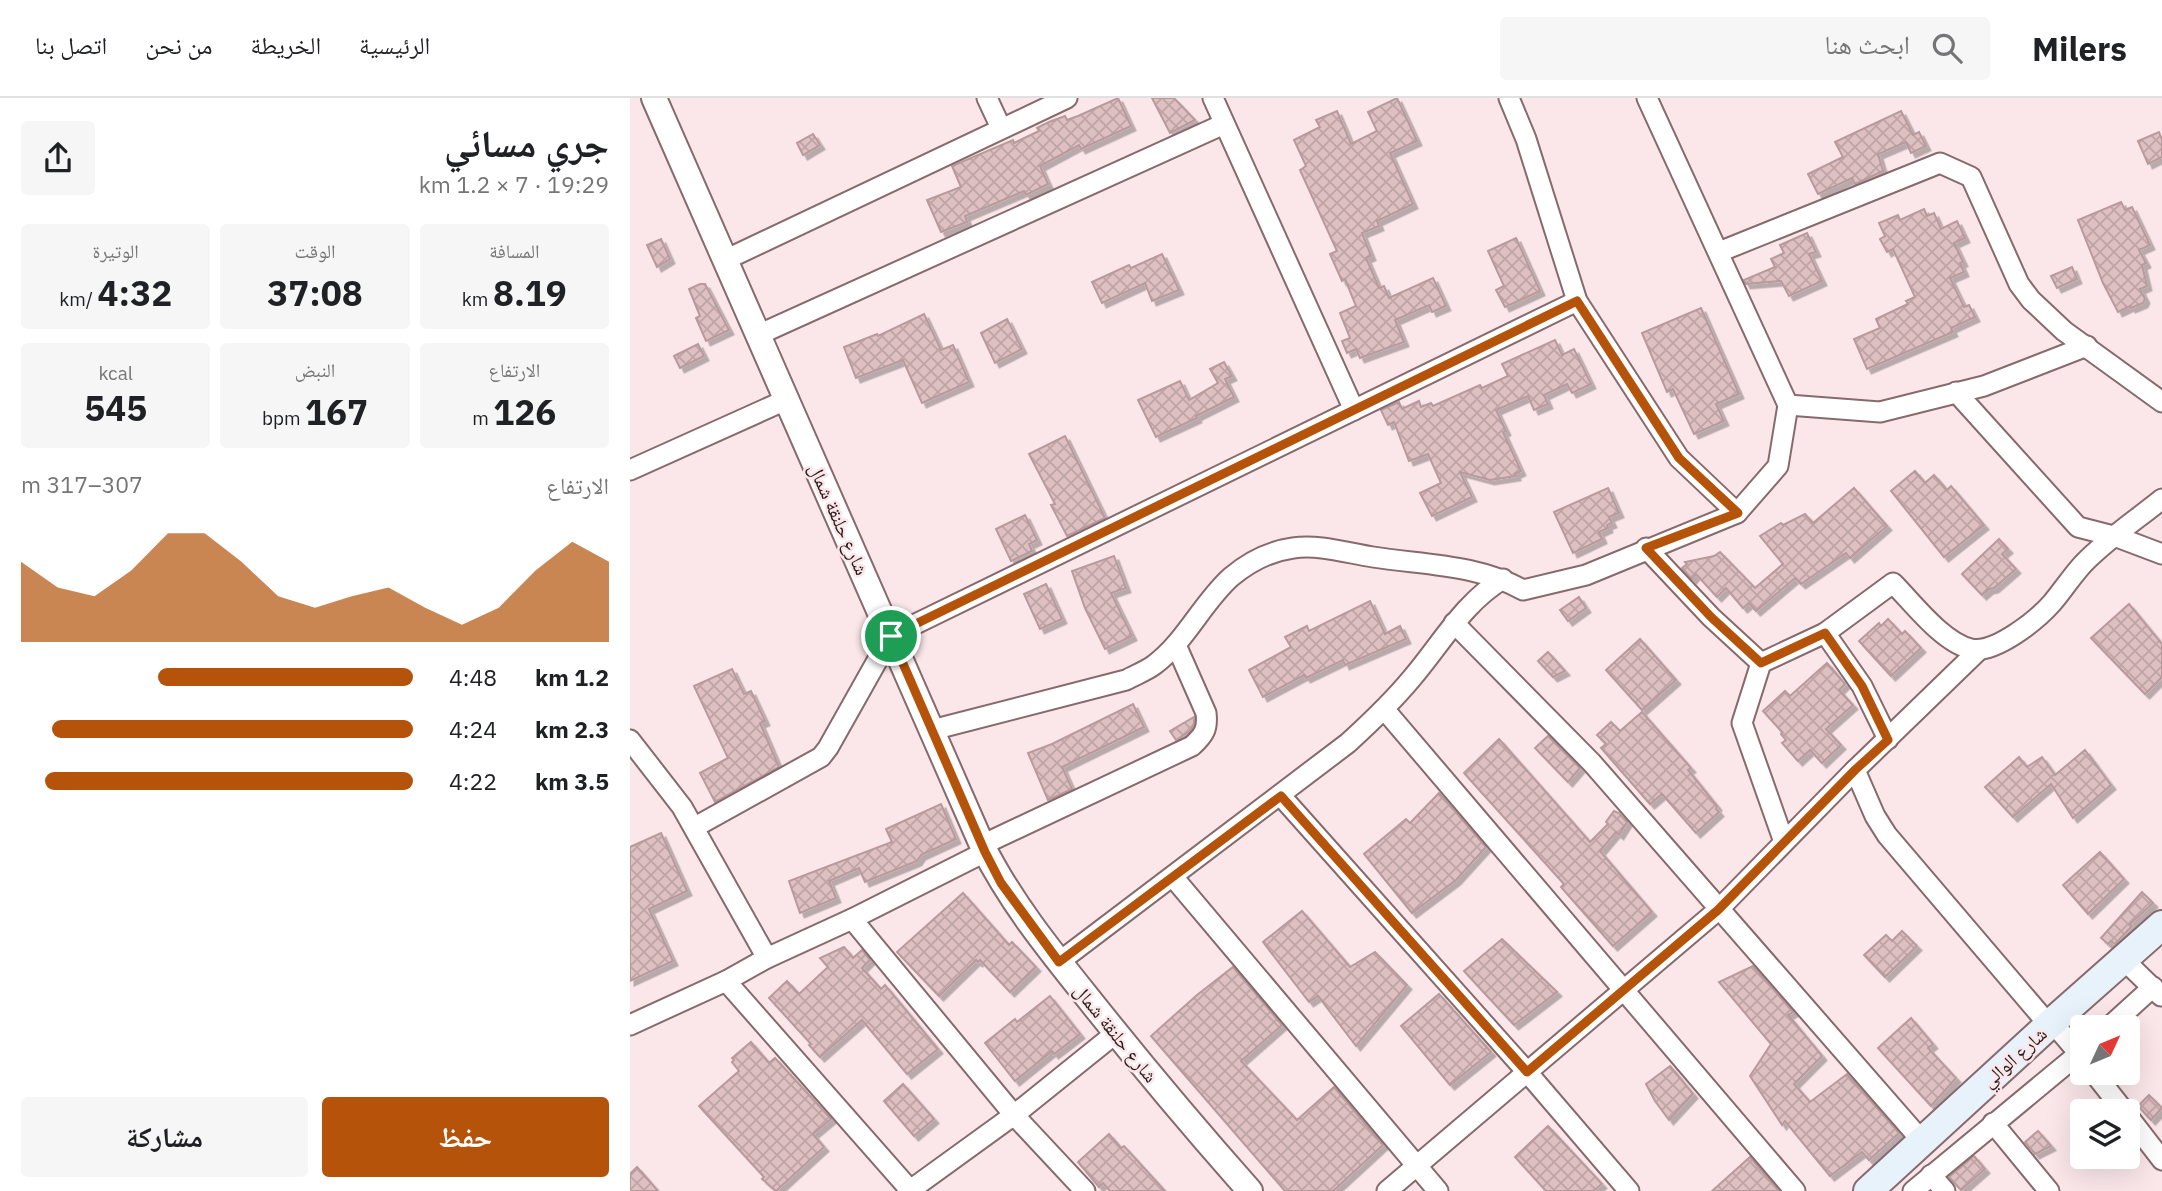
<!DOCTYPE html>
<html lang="ar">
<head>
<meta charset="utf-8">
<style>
	body { margin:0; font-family:"IBM Plex Sans","Noto Naskh Arabic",sans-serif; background:#f6f6f6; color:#202124; direction:rtl; height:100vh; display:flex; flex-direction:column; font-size:26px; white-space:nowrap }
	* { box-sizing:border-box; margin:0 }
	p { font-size:23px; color:#757577 }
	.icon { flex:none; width:38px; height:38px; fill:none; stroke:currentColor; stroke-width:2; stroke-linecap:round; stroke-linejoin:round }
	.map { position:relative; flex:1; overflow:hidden; direction:ltr }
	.panel { display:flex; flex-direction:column; background:#fff; width:630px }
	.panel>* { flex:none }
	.needle { width:46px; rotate:46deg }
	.controls { position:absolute; left:1440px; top:917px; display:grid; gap:14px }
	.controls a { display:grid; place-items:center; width:70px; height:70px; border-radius:7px; background:#fff; box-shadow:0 7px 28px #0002; font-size:35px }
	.pin { position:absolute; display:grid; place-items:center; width:60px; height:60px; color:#fff; margin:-30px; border:4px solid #fff; border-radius:50%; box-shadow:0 2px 7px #0007 }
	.round { display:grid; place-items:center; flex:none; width:74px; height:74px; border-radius:7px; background:#f6f6f6 }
	.overview { display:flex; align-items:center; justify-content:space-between; height:119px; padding:0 21px }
	h1 { font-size:38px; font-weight:700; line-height:52px }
	.metrics { display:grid; grid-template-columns:repeat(3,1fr); gap:10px; height:119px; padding:7px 21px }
	.metrics div { display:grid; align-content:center; border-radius:7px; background:#f6f6f6; text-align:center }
	.metrics b { font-size:35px; font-weight:700 }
	.metrics small { font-size:19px; font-weight:400 }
	.metrics p { font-size:19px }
	.chart { height:196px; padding:14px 21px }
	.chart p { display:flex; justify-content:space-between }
	.chart svg { width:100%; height:126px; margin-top:7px; fill:#b45309; opacity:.7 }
	.cta { display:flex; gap:14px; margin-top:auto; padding:14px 21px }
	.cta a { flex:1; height:80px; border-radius:7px; background:#b45309; color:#fff; font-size:28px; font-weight:700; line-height:80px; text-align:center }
	.cta a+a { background:#f6f6f6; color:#202124 }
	ul { padding:0 21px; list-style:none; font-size:23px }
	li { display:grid; grid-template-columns:112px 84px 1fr; align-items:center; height:52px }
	li i { height:18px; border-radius:9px; background:#b45309 }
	header { display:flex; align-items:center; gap:42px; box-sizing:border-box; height:98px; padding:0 35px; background:#fff; border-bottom:2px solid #e0e0e0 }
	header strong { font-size:33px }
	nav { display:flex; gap:38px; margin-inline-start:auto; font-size:24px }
	.search { width:490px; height:63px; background:#f6f6f6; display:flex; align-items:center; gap:18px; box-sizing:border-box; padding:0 24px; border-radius:7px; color:#757577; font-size:26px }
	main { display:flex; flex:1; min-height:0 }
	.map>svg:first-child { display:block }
</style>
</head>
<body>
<header>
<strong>Milers</strong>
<div class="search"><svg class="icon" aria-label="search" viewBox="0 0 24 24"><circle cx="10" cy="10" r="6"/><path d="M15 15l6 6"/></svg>ابحث هنا</div>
<nav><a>الرئيسية</a><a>الخريطة</a><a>من نحن</a><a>اتصل بنا</a></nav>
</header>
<main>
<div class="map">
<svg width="1532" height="1093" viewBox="0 0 1532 1093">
	<defs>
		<pattern id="building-cross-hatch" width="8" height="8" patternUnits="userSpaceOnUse" patternTransform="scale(1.75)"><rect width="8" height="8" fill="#debfc2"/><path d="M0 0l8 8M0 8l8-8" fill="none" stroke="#bea4a6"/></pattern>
		<filter id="shadow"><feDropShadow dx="4.5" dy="4.5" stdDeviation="0" flood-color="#0004"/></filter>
	</defs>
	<rect width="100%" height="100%" fill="#fbe7e9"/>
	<g fill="url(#building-cross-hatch)" stroke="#b89a9d" stroke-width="2" filter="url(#shadow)">
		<path d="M488,0l13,28 -50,23 -2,-4 -39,21 8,18 -22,11 -2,-4 -59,25 2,6 -26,10 -14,-32 34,-13 -9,-21 61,-26 1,3 25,-12 -2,-3 12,-6 16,-6 2,4 11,-4z"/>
		<path d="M522,0h22l21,22 -25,13z"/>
		<path d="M767,0l20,43 -27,12 23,51 -36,17 2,5 -17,7 9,23 -5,2 13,30 5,-2 5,12 44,-20 13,28 -14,6 -3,-7 -34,15 9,22 -44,16 -4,-9 -9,4 -5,-12 8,-3 -10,-25 16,-7 -11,-27 -3,2 -12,-27 7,-3 -37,-81 6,-4 -12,-26 26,-13 -4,-7 21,-9 14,33 26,-13 -9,-19z"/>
		<path d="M1271,13l12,24 6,-3 7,14 -15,7 -5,-11 -28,12 5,17 -28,13 -3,-6 -34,16 -10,-20 35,-17 -8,-15z"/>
		<path d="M1529,34l3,8v17l-14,7 -10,-23z"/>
		<path d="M183,36l7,11 -17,10 -6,-12z"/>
		<path d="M1491,104l4,8 7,-3 18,38 -11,5 7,13 -4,2 5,21 -7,3 5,10 -2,4 -12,5 -1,-2 -12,6 -15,-29 -25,-63z"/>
		<path d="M1294,111l3,7 7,-3 7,16 16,-8 8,17 -11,5 9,19 -3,1 4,9 -14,6 14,29 5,-2 6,12 -24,11 2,4 -86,37 -13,-30 26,-11 -4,-9 32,-15 -2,-3 9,-4 -22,-48 -6,3 -7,-13 5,-3 -6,-13 19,-8 2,5z"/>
		<path d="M1177,135l9,19 -7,2 13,27 -33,15 -8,-15 -35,3 -2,-4 31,-13 -4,-8 13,-6 -4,-8z"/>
		<path d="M886,140l24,53 -35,16 -9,-17 8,-4 -16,-35z"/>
		<path d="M31,141l9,20 -13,8 -10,-22z"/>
		<path d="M532,156l17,36 -27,11 -7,-18 -43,20 -10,-21 37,-17 2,3z"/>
		<path d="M1442,169l5,12 -20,9 -6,-12z"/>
		<path d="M70,186h5l24,46 -23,11 -10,-23 4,-2 -11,-27z"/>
		<path d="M1071,210l38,86 -23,10 8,17 -30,13 -21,-45 -6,3 -25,-59z"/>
		<path d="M294,216l17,36 12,-5 16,37 -47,21 -19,-43 -47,18 -12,-31 33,-13 1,2z"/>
		<path d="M377,221l15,30 -27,14 -14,-30z"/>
		<path d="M925,242l7,15 12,-6 17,35 -19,9 -5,-9 -23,11 4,9 -14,6 -6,-14 -32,14 10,21 -3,1 18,39 -6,3 1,2 -26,4 -30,-8 12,25 -40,19 -12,-23 21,-10 -13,-29 -19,7 -15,-39 -6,3 -7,-15 18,-8 3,7 17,-8 2,6 10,-4 2,3 47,-21 2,3 26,-12 -6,-12z"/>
		<path d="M68,246l6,12 -24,12 -6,-12z"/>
		<path d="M594,264l8,14 -7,3 9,18 -38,19 1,2 -41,19 -18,-37 42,-19 9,19 29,-17 -8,-14z"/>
		<path d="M435,338l40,82 -38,18 -16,-31 4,-1 -26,-50z"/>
		<path d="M1285,373l10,12 9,-8 13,15 4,-4 33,39 -40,32 -53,-66z"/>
		<path d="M978,390l11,25 -10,4 3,6 -5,2 1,3 -9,4 3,7 -29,14 -19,-41z"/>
		<path d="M1224,390l33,38 -37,32 -4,-5 -45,31 -6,-6 -39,33 -7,-8 -6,5 -17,-20 -9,9 -21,-23 -4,5 -10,-11 5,-4 -2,-2 29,-6 6,-4 35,36 28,-24 -23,-28 21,-13 2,2 22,-11 8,9z"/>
		<path d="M395,417l12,25 -8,4 3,7 -21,10 -15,-32z"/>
		<path d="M1369,441l9,10 -6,5 14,15 -22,19 -5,1 -7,6 -20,-21z"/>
		<path d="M484,458l12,32 -15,5 21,43 -27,13 -20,-41 -13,-37z"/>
		<path d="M416,486l16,35 -22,10 -16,-35z"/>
		<path d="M949,499l7,11 -18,13 -8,-11z"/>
		<path d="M740,503l15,33 15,-8 6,13 -61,26 -2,-5 -37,18 -2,-3 -41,22 -14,-27 42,-23 -6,-10 22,-11 2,5z"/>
		<path d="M1499,506l33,40v33l-17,17 -54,-56z"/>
		<path d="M1258,521l14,15 3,-3 16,17 -30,28 -32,-35 20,-18 2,3z"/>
		<path d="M1010,541l36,41 -34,30 -36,-40z"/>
		<path d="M918,554l17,19 -12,6 -15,-16z"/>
		<path d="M1197,565l18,21 -6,6 14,15 -27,24 15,16 -19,18 -12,-13 -12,11 -16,-18 4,-3 -5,-6 1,-2 -19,-21 22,-20 5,5z"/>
		<path d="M102,571l12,25 7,-3 14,30 -5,2 19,44 -64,35 -15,-29 28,-15 -34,-72z"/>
		<path d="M503,606l11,23 -82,40 10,22 -24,11 -20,-47 24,-9z"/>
		<path d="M1012,614l49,56 -3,2 29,36 -1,3 3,3 -23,21 -34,-39 -12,10 -49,-56 5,-4 -9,-9 14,-13 9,9z"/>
		<path d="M564,619v7l-4,7 -14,9 -6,-9z"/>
		<path d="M918,638l32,32 -12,14 -33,-34z"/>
		<path d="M869,641l91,103 18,-18 -2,-2 8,-11 5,2 8,9 -8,13 -3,-3 -16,19 52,61 -39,34 -52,-59 3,-3 -100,-111z"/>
		<path d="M1455,652l26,35 -38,33 -22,-34 -38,33 -28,-30 34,-30 8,10 15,-10 13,18z"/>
		<path d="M809,695l47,54 -30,33 -44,33 -48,-59 42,-35 4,4z"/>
		<path d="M311,706l15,35 -35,16 -4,6 -52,21 -6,-14 -30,13 7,17 -36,15 -11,-32 103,-39 -6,-13z"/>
		<path d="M31,735l26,58 -38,18 24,52 -43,20v-134z"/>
		<path d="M1470,754l24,27 -36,35 -25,-29z"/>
		<path d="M1512,794l11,11 -23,21 2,2 -17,18 -4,-3 -3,3 -7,-6z"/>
		<path d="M333,795l46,52 3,-3 24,25 -26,25 -30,-32 -2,2 -2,-2 -37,36 -42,-44z"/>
		<path d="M672,813l48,56 25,-15 32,33 -51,61 -38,-50 -9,6 -46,-60z"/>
		<path d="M1272,833l15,15 -32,31 -21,-22 22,-20 6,6z"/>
		<path d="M872,841l55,53 -43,33 -50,-54z"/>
		<path d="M214,849l9,11 9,-8 8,10 -8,8 19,21 4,-4 53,64 -31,25 -45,-54 -42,37 -11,-12 2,-1 -42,-46 18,-17 12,13 29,-27 -8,-9z"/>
		<path d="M1123,868l40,46 -5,3 34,41 -28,28 16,18 37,-28 52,59 -30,27 -7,-8 -32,24 -45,-55 -3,4 -32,-49 21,-32 -52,-62z"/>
		<path d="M603,869l49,58 -41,36 56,59 37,-33 49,58 -50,46h-48l-134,-155 46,-41z"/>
		<path d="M809,896l52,58 -41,33 -49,-59z"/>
		<path d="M420,898l30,38 -26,20 -2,-3 -37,30 -30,-38 30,-24 2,3z"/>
		<path d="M1281,920l22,26 -5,4 28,30 -25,28 -53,-58z"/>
		<path d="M121,944l18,21 6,-5 56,61 -18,15 11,13 -48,44 -14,-12 2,-2 -65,-71 40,-35 -7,-9 2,-2 -2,-2z"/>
		<path d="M1040,968l23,28 -24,26 -14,-19 -9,-17z"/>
		<path d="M273,986l31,35 -20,17 -30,-35z"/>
		<path d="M1519,997l13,13 -11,12 -13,-14z"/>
		<path d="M918,1028l54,58 -9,7h-47l-31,-34z"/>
		<path d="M1408,1033l13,15 -16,8 -10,-12z"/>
		<path d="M479,1036l12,14 3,-2 41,45h-55l-7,-8 -4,4 -21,-25z"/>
		<path d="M1344,1058l11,13 -24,21 -12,-13z"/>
		<path d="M1120,1059l29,34h-67z"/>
		<path d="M7,1069l21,24h-28v-17z"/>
	</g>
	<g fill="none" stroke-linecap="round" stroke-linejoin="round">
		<g stroke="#866a6d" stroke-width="23">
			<g id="minor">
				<path d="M357,0l14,30"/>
				<path d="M583,0l141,312"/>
				<path d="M879,0l17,41 51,162 102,157 58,55"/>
				<path d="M1089,154l221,-89 31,14 48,107 12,16 33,31 98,71"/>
				<path d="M95,162l342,-162"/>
				<path d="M128,237l466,-211"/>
				<path d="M1326,294l122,135 39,10 45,17"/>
				<path d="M1158,307l92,7 104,-26 103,-40"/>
				<path d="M0,372l158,-71"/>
				<path d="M1016,450l65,69 50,46"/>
				<path d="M824,525l138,140 330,378"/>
				<path d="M1195,535l37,53 26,53"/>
				<path d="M1349,552l-124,120 20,46 12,19 162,190 10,5 23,27"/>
				<path d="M754,611l411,482"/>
				<path d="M302,632l194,-50c9,-5 20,-9 28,-15 32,-24 48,-62 77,-88 18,-15 40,-26 62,-29 26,-4 54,5 80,9 51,8 104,7 150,33l63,-15 151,-62 41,-47 10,-61 -141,-307"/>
				<path d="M0,642l52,67 85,151"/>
				<path d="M651,698l246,276 102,119"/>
				<path d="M65,729l126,-70 7,-9 63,-112 686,-335"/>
				<path d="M1154,744l-42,-119 19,-60 64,-30 68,-50c20,20 50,60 78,66 24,5 66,-29 81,-46 11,-13 20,-27 31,-39 23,-24 53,-44 79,-65"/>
				<path d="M352,747l210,-99c12,-11 16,-17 14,-33l-30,-68"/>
				<path d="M543,779l265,314"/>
				<path d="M222,821l162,196 71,76"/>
				<path d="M1494,862l37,36"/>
				<path d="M429,864l289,-219c23,-21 45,-42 64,-65 30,-35 51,-75 91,-99"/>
				<path d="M96,883l185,210"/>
				<path d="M0,927l96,-44 41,-23 85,-39 133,-67"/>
				<path d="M1479,929l44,-40"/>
				<path d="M1464,975l30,38"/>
				<path d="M1498,1018l34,44"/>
				<path d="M1363,1025l56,68"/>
				<path d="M1301,1077l14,16"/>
				<path d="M279,1093l105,-76 102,-82"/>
				<path d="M757,1093l331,-281 137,-140"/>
				<path d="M1283,1093l169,-140"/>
			</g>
		</g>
		<g stroke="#866a6d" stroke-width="28">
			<path id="tertiary" d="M24,0l328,747c29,58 69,107 110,158 51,64 103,126 158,188"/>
		</g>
		<g stroke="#866a6d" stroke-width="32">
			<path id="secondary" d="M1238,1093l181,-166 113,-100"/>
		</g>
		<use href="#minor" stroke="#fff" stroke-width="19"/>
		<use href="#tertiary" stroke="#fff" stroke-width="24"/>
		<use href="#secondary" stroke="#e8f2fa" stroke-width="28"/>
	</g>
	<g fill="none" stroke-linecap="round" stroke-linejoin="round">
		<g stroke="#fff" stroke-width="14">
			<path id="route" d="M947,203l102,157 59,55 -92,35 65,69 50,46 64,-30 37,53 26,54 -33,30 -137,140 -191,162 -246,-276 -222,166 -58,-79 -16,-31 -94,-216z"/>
		</g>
		<use href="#route" stroke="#b45309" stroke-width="9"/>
	</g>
	<g text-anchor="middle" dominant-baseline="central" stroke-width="5" stroke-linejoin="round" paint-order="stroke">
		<g font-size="19" fill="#271c1d" stroke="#fbe7e9">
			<text transform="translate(209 421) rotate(66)">شارع حلنقة شمال</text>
			<text transform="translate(486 935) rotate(51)">شارع حلنقة شمال</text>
			<text transform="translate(1384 959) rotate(-42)">شارع الوالي</text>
		</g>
	</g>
</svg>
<div class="controls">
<a><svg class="needle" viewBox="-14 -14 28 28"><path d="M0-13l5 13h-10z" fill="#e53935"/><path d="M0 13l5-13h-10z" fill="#757577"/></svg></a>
<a><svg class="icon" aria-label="layers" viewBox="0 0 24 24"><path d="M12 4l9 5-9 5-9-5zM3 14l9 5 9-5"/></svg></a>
</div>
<div class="pin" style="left:261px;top:538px;background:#1e9e55"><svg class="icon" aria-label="arrive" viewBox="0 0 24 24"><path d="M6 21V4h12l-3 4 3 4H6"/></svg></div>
</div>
<section class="panel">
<div class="overview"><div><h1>جري مسائي</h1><p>19:29 · 7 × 1.2 km</p></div><a class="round"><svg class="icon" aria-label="share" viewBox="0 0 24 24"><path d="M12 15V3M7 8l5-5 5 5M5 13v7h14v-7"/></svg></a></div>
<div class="metrics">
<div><p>المسافة</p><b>8.19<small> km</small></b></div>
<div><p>الوقت</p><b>37:08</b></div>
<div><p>الوتيرة</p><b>4:32<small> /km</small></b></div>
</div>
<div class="metrics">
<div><p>الارتفاع</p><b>126<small> m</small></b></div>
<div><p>النبض</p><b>167<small> bpm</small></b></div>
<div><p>kcal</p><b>545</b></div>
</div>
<div class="chart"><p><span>الارتفاع</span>307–317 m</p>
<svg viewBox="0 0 160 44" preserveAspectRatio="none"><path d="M0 44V16L10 25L20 28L30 19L40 6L50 6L60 16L70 28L80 32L90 28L100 25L110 32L120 38L130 32L140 19L150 9L160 16V44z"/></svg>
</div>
<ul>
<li><b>1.2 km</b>4:48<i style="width:65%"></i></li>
<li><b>2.3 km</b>4:24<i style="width:92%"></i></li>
<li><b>3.5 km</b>4:22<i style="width:94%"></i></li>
</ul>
<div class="cta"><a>حفظ</a><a>مشاركة</a></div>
</section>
</main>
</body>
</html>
